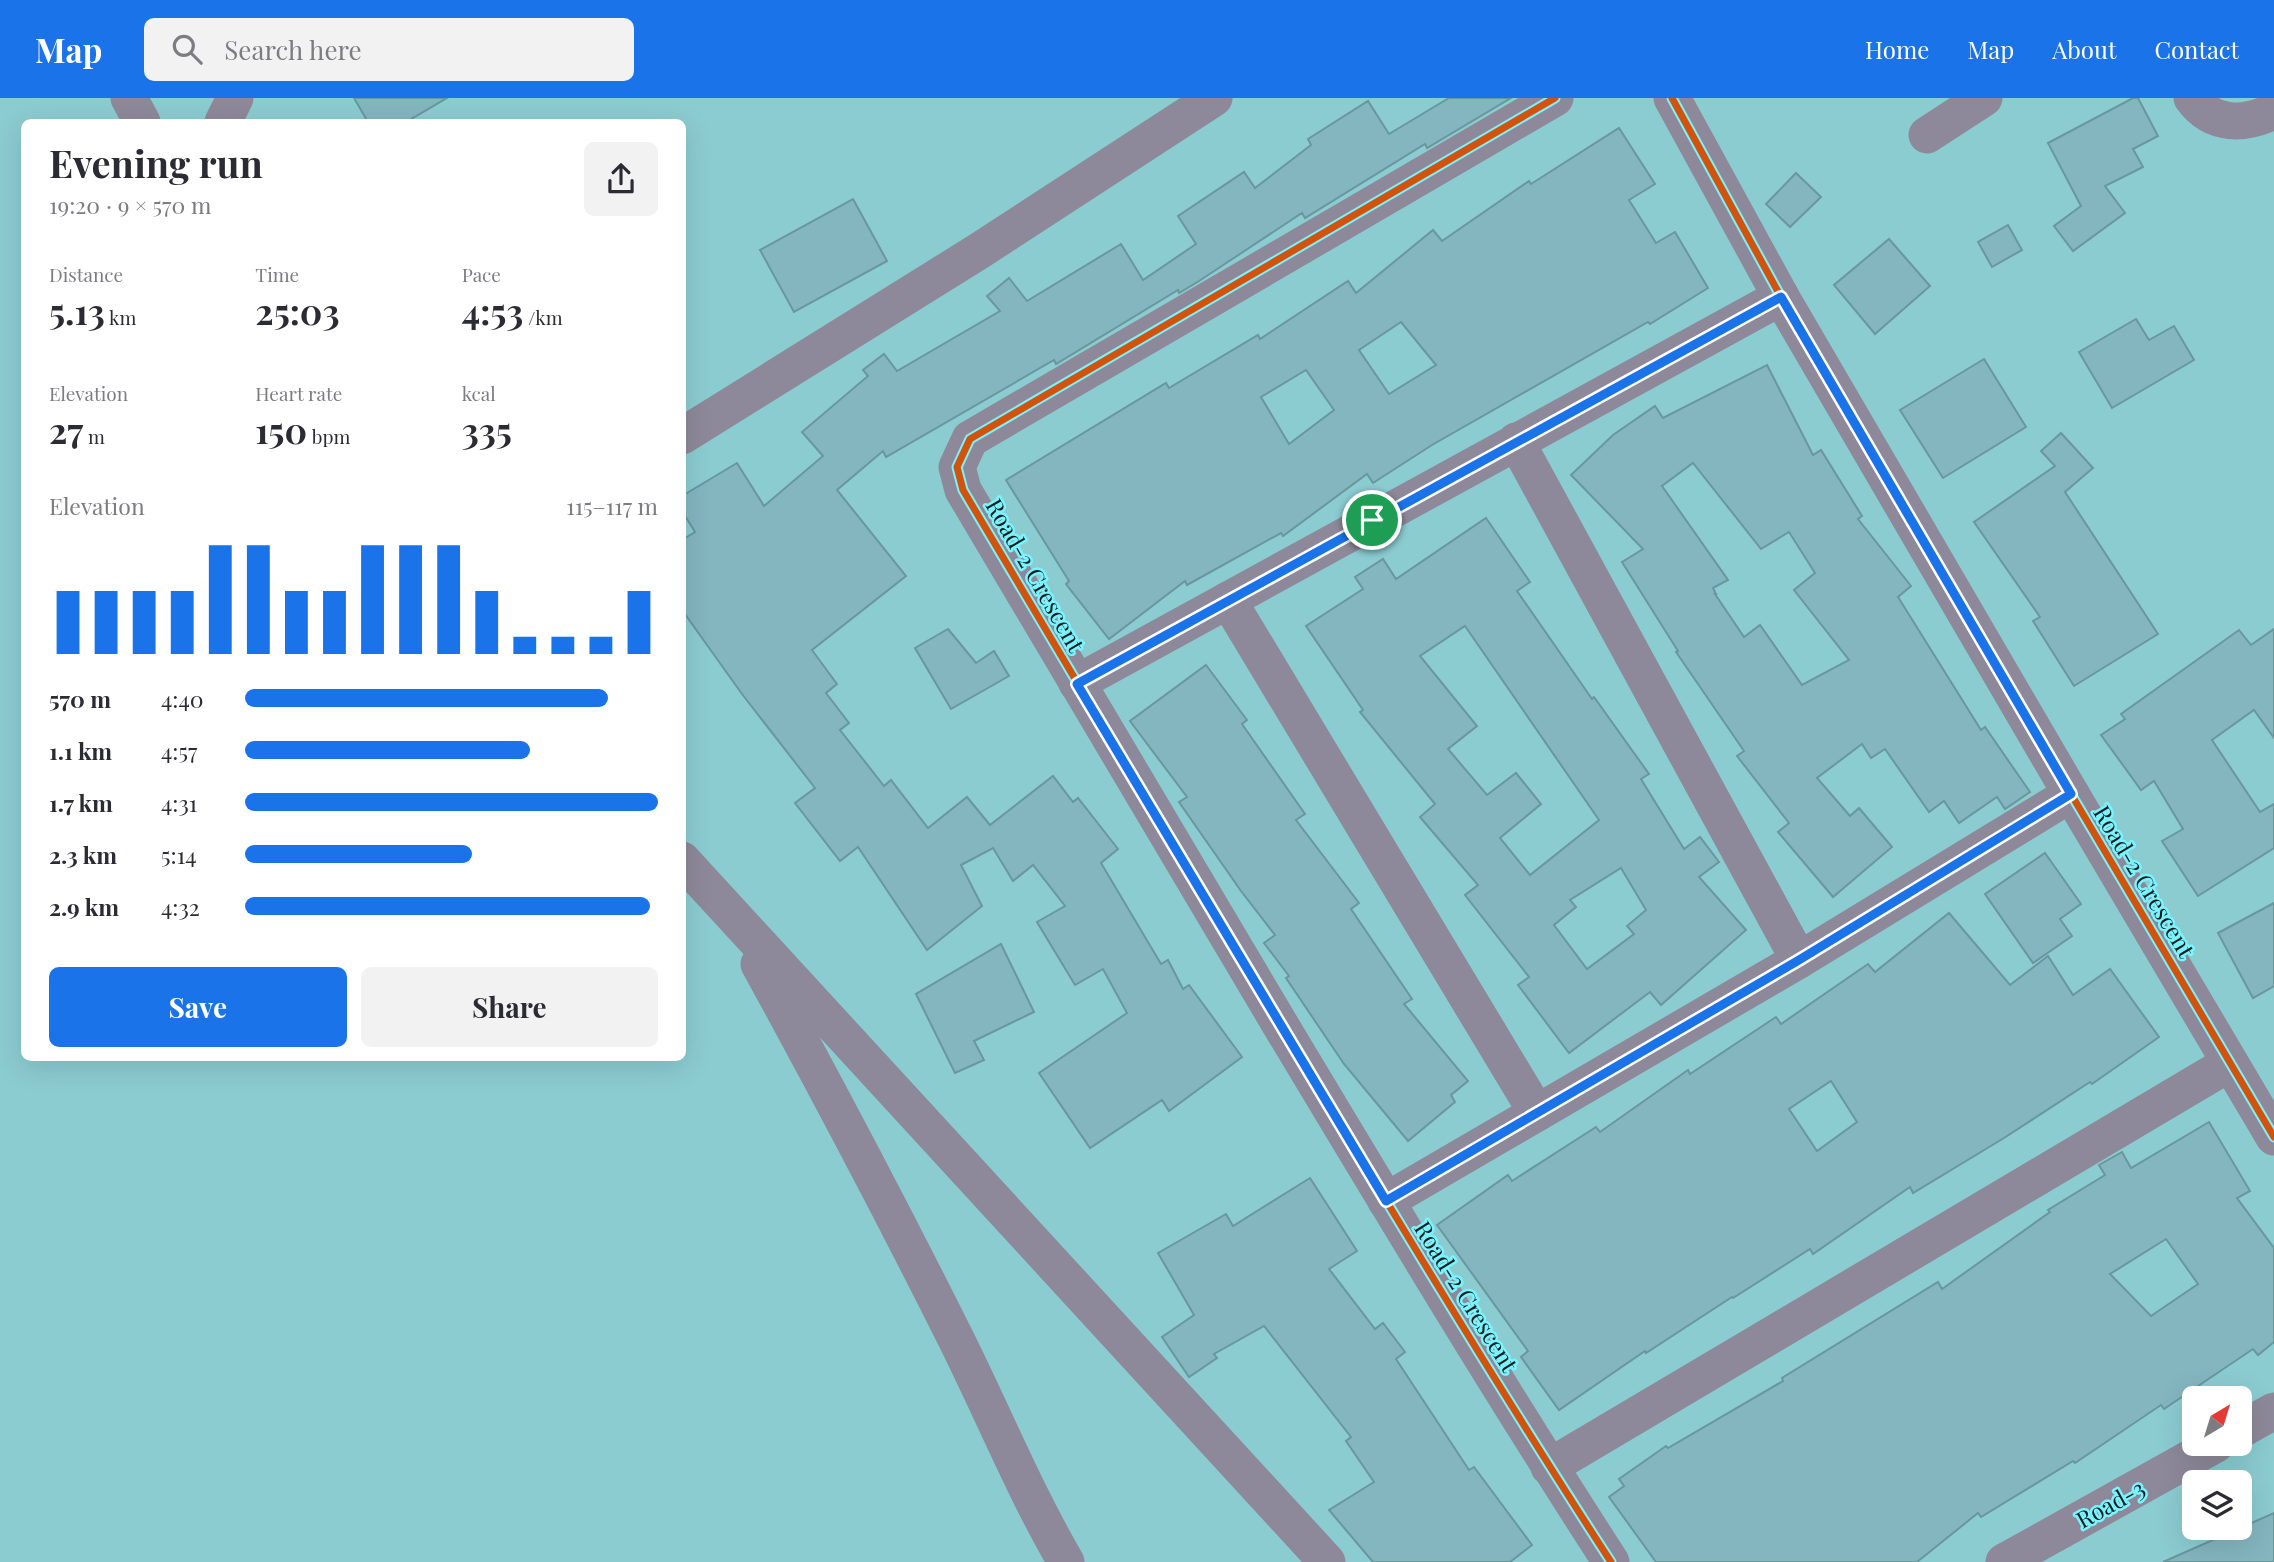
<!DOCTYPE html>
<html lang="en">
<head>
<meta charset="utf-8">
<style>
	body { margin:0; font-family:"Playfair Display",serif; background:#f2f2f3; color:#2b2b33; height:100vh; display:flex; flex-direction:column; font-size:26px; white-space:nowrap }
	* { box-sizing:border-box; margin:0 }
	p { font-size:23px; color:#7c7c81 }
	.icon { flex:none; width:38px; height:38px; fill:none; stroke:currentColor; stroke-width:2; stroke-linecap:round; stroke-linejoin:round }
	.map { position:relative; flex:1; overflow:hidden }
	.drawer { position:absolute; left:21px; top:21px; width:665px; height:942px; display:flex; flex-direction:column; background:#fff; border-radius:10px; box-shadow:0 7px 28px #0002 }
	.drawer>* { flex:none }
	.needle { width:46px; rotate:38deg }
	.fabs { position:absolute; left:2182px; top:1288px; display:grid; gap:14px }
	.fabs a { display:grid; place-items:center; width:70px; height:70px; border-radius:10px; background:#fff; box-shadow:0 7px 28px #0002; font-size:35px }
	.pin { position:absolute; display:grid; place-items:center; width:60px; height:60px; color:#fff; margin:-30px; border:4px solid #fff; border-radius:50%; box-shadow:0 2px 7px #0007 }
	.round { display:grid; place-items:center; flex:none; width:74px; height:74px; border-radius:10px; background:#f2f2f3 }
	.summary { display:flex; align-items:center; justify-content:space-between; height:119px; padding:0 28px }
	h1 { font-size:38px; font-weight:700; line-height:52px }
	.metrics { display:grid; grid-template-columns:repeat(3,1fr); gap:10px; height:119px; padding:7px 28px }
	.metrics div { display:grid; align-content:center }
	.metrics b { font-size:35px; font-weight:700 }
	.metrics small { font-size:19px; font-weight:400 }
	.metrics p { font-size:19px }
	.chart { height:196px; padding:14px 28px }
	.chart p { display:flex; justify-content:space-between }
	.chart svg { width:100%; height:126px; margin-top:7px; stroke:#1a73e8; stroke-width:6 }
	.action { display:flex; gap:14px; margin-top:auto; padding:14px 28px }
	.action a { flex:1; height:80px; border-radius:10px; background:#1a73e8; color:#fff; font-size:28px; font-weight:700; line-height:80px; text-align:center }
	.action a+a { background:#f2f2f3; color:#2b2b33 }
	ul { padding:0 28px; list-style:none; font-size:23px }
	li { display:grid; grid-template-columns:112px 84px 1fr; align-items:center; height:52px }
	li i { height:18px; border-radius:9px; background:#1a73e8 }
	header { display:flex; align-items:center; gap:42px; box-sizing:border-box; height:98px; padding:0 35px; background:#1a73e8; color:#fff }
	header strong { font-size:33px }
	nav { display:flex; gap:38px; margin-inline-start:auto; font-size:24px }
	.search { width:490px; height:63px; background:#f2f2f3; display:flex; align-items:center; gap:18px; box-sizing:border-box; padding:0 24px; border-radius:10px; color:#7c7c81; font-size:26px }
	.map>svg:first-child { display:block }
</style>
</head>
<body>
<header>
<strong>Map</strong>
<div class="search"><svg class="icon" aria-label="search" viewBox="0 0 24 24"><circle cx="10" cy="10" r="6"/><path d="M15 15l6 6"/></svg>Search here</div>
<nav><a>Home</a><a>Map</a><a>About</a><a>Contact</a></nav>
</header>
<div class="map">
<svg width="2274" height="1464" viewBox="0 0 2274 1464">
	<rect width="100%" height="100%" fill="#8bccd1"/>
	<g fill="#84b6bf" stroke="#69979e" stroke-width="2" fill-rule="evenodd">
		<path d="M354,0h93l-41,24h-38z"/>
		<path d="M1449,0h62l-84,50 -2,-4 -120,74 -3,-5 -103,68 -20,12 -1,-3 -122,74 -2,-4 -168,97 -3,-6 -46,39 69,86 -94,74 25,34 -11,9 23,30 -9,7 44,56 7,-6 37,48 39,-31 23,28 63,-49 20,26 5,-4 40,51 -17,14 60,101 7,-4 15,29 6,-4 53,72 -73,54 -7,-11 -72,48 -51,-75 88,-60 -24,-44 -28,16 -38,-63 28,-16 -32,-41 -20,16 -20,-33 -32,17 21,41 -55,44 -69,-103 -18,14 -45,-58 20,-15 -73,-94 -60,-84v-70l13,-8 -13,-21v-15l55,-33 27,43 59,-50 -21,-24 66,-56 -5,-6 21,-16 13,17 103,-60 -13,-15 22,-18 18,23 94,-57 22,36 53,-36 -18,-28 66,-44 11,16 56,-43 -3,-6 60,-38 21,33z"/>
		<path d="M2133,0h5l20,38 -25,13 10,18 -38,19 20,27 -52,38 -19,-25 27,-20 -33,-63z"/>
		<path d="M1619,30l36,56 -26,16 27,43 19,-11 33,56 -58,36 -2,-2 -216,123 -59,38 -6,-9 -84,62 -2,-3 -94,52 -2,-4 -76,58 -43,-55 3,-3 -63,-101 160,-97 3,5 89,-53 2,4 88,-58 8,12 77,-63 9,11 87,-60 2,3zM1401,224l35,43 -47,29 -30,-44zM1306,272l28,40 -45,34 -28,-47z"/>
		<path d="M1796,75l25,24 -31,30 -24,-23z"/>
		<path d="M853,101l34,62 -93,51 -34,-62z"/>
		<path d="M2008,127l14,25 -30,17 -14,-25z"/>
		<path d="M1889,141l41,47 -55,48 -41,-49z"/>
		<path d="M2136,221l13,21 25,-14 20,34 -82,48 -33,-56z"/>
		<path d="M1984,261l42,68 -83,51 -43,-68z"/>
		<path d="M1767,267l46,90 8,-5 41,66 -4,3 53,67 -13,11 83,133 4,-3 45,65 -25,17 -8,-12 -38,26 -15,-22 -15,11 -44,-63 -14,9 -9,-14 -45,34 33,38 9,-8 33,39 -59,50 -55,-65 11,-9 -52,-67 7,-5 -68,-99 2,-1 -56,-89 21,-13 -72,-74 42,-40 42,-29 8,12zM1693,365l68,86 28,-17 26,41 -21,17 55,70 -47,25 -42,-60 -16,12 -29,-43h1l-3,-6 15,-8 -66,-94z"/>
		<path d="M2061,335l32,35 -28,24 93,142 -84,52 -41,-65 7,-4 -66,-95 81,-56 -14,-15z"/>
		<path d="M1486,420l44,64 -13,9 75,108 2,-2 55,77 -8,5 43,70 16,-12 19,25 -20,15 47,53 -85,75 -11,-13 -81,61 -51,-68 11,-8 -64,-82 13,-10 -58,-68 15,-13 -75,-92 3,-2 -57,-84 57,-37 -8,-12 28,-18 13,20zM1465,528l134,194 -69,55 -30,-37 41,-34 -25,-31 -29,22 -39,-46 29,-23 -57,-70zM1621,770l25,42 -19,16 7,8 -47,35 -33,-44 22,-18 -6,-7z"/>
		<path d="M948,531l28,34 18,-12 15,25 -58,33 -36,-61z"/>
		<path d="M2274,531v109l-20,-28 -42,30 48,72 14,-8v44l-76,48 -36,-55 21,-12 -29,-48 -13,9 -40,-55 24,-16 -4,-5 118,-84 12,15z"/>
		<path d="M1206,567l41,55 -5,4 63,90 -9,6 63,83 -8,6 61,90 -8,5 64,77 -17,14 4,7 -47,39 -64,-77 -58,-86 3,-2 -25,-33 11,-8 -34,-44 -62,-89 8,-5 -57,-76z"/>
		<path d="M2045,755l36,51 -21,15 12,17 -39,27 -48,-69z"/>
		<path d="M2274,805v83l-21,12 -35,-65z"/>
		<path d="M1949,815l61,72 38,-29 25,39 37,-26 49,68 -67,47 -2,-2 -86,56 -91,55 -3,-6 -97,67 -3,-5 -77,49 -1,-1 -86,56 -1,-2 -86,59 -38,-53 7,-6 -91,-126 71,-50 4,6 84,-54 4,5 88,-62 2,4 86,-57 5,7 87,-60 7,8zM1831,983l26,41 -40,29 -28,-42z"/>
		<path d="M1001,846l33,68 -60,29 10,19 -29,13 -39,-79z"/>
		<path d="M2209,1024l41,69 -13,7 37,50v94l-16,13 -5,-6 -89,60 -3,-4 -86,58 -2,-2 -92,56 -3,-4 -61,49h-261l-47,-65 15,-11 -5,-7 47,-33 2,2 115,-67 -1,-3 156,-96 4,7 108,-77 -2,-2 57,-35 -6,-10 23,-13 9,16zM2166,1141l32,45 -47,32 -41,-42z"/>
		<path d="M1310,1080l47,73 -28,18 46,60 8,-6 22,29 -9,7 73,111 5,-3 58,78 -22,17h-137l-44,-52 45,-28 -28,-41 5,-4 -87,-111 -50,28 3,4 -28,19 -27,-40 32,-22 -36,-62 68,-39 7,12z"/>
		<path d="M2274,1415v49h-111z"/>
	</g>
	<g fill="none" stroke-linecap="round" stroke-linejoin="round">
		<g stroke="#8d899a" stroke-width="37">
			<path d="M129,0l13,24"/>
			<path d="M1555,0l-585,341 -13,28 6,23c105,179 212,357 318,536 108,180 216,360 330,536"/>
			<path d="M1672,0l109,199 290,497 203,343"/>
			<path d="M2192,0c21,29 53,27 82,13"/>
			<path d="M223,24l12,-24"/>
			<path d="M1927,37l57,-37"/>
			<path d="M682,338l297,-185 235,-153"/>
			<path d="M1516,343l283,519"/>
			<path d="M1228,502l309,513"/>
			<path d="M1077,585l704,-386"/>
			<path d="M682,762l645,702"/>
			<path d="M759,866c68,124 134,249 197,375 37,74 68,151 110,223"/>
			<path d="M1386,1103l413,-241 272,-166"/>
			<path d="M2240,1332l34,-19"/>
			<path d="M1549,1369l681,-404"/>
			<path d="M2004,1464l212,-118"/>
		</g>
		<g stroke="#7cf3fc" stroke-width="11">
			<g id="cycleway">
				<path d="M1555,0l-585,341 -13,28 6,23c105,179 212,357 318,536 108,180 216,360 330,536"/>
				<path d="M1672,0l109,199 290,497 203,343"/>
			</g>
		</g>
		<use href="#cycleway" stroke="#d1530e" stroke-width="7"/>
	</g>
	<g fill="none" stroke-linecap="round" stroke-linejoin="round">
		<g stroke="#fff" stroke-width="14">
			<path id="route" d="M1781,199l290,497 -272,166 -413,241 -309,-517z"/>
		</g>
		<use href="#route" stroke="#1a73e8" stroke-width="9"/>
	</g>
	<g text-anchor="middle" dominant-baseline="central" stroke-width="5" stroke-linejoin="round" paint-order="stroke">
		<g font-size="23" fill="#031d1f" stroke="#7cf3fc">
			<text transform="translate(1036 477) rotate(60)">Road-2 Crescent</text>
			<text transform="translate(2145 783) rotate(59)">Road-2 Crescent</text>
			<text transform="translate(1467 1198) rotate(58)">Road-2 Crescent</text>
			<text transform="translate(2110 1405) rotate(-29)">Road-3</text>
		</g>
	</g>
</svg>
<div class="fabs">
<a><svg class="needle" viewBox="-14 -14 28 28"><path d="M0-13l5 13h-10z" fill="#e53935"/><path d="M0 13l5-13h-10z" fill="#7c7c81"/></svg></a>
<a><svg class="icon" aria-label="layers" viewBox="0 0 24 24"><path d="M12 4l9 5-9 5-9-5zM3 14l9 5 9-5"/></svg></a>
</div>
<div class="pin" style="left:1372px;top:422px;background:#1e9e55"><svg class="icon" aria-label="arrive" viewBox="0 0 24 24"><path d="M6 21V4h12l-3 4 3 4H6"/></svg></div>
<section class="drawer">
<div class="summary"><div><h1>Evening run</h1><p>19:20 · 9 × 570 m</p></div><a class="round"><svg class="icon" aria-label="share" viewBox="0 0 24 24"><path d="M12 15V3M7 8l5-5 5 5M5 13v7h14v-7"/></svg></a></div>
<div class="metrics">
<div><p>Distance</p><b>5.13<small> km</small></b></div>
<div><p>Time</p><b>25:03</b></div>
<div><p>Pace</p><b>4:53<small> /km</small></b></div>
</div>
<div class="metrics">
<div><p>Elevation</p><b>27<small> m</small></b></div>
<div><p>Heart rate</p><b>150<small> bpm</small></b></div>
<div><p>kcal</p><b>335</b></div>
</div>
<div class="chart"><p><span>Elevation</span>115–117 m</p>
<svg viewBox="0 0 160 44" preserveAspectRatio="none"><path d="M5 44V22M15 44V22M25 44V22M35 44V22M45 44V6M55 44V6M65 44V22M75 44V22M85 44V6M95 44V6M105 44V6M115 44V22M125 44V38M135 44V38M145 44V38M155 44V22"/></svg>
</div>
<ul>
<li><b>570 m</b>4:40<i style="width:88%"></i></li>
<li><b>1.1 km</b>4:57<i style="width:69%"></i></li>
<li><b>1.7 km</b>4:31<i style="width:100%"></i></li>
<li><b>2.3 km</b>5:14<i style="width:55%"></i></li>
<li><b>2.9 km</b>4:32<i style="width:98%"></i></li>
</ul>
<div class="action"><a>Save</a><a>Share</a></div>
</section>
</div>
</body>
</html>
